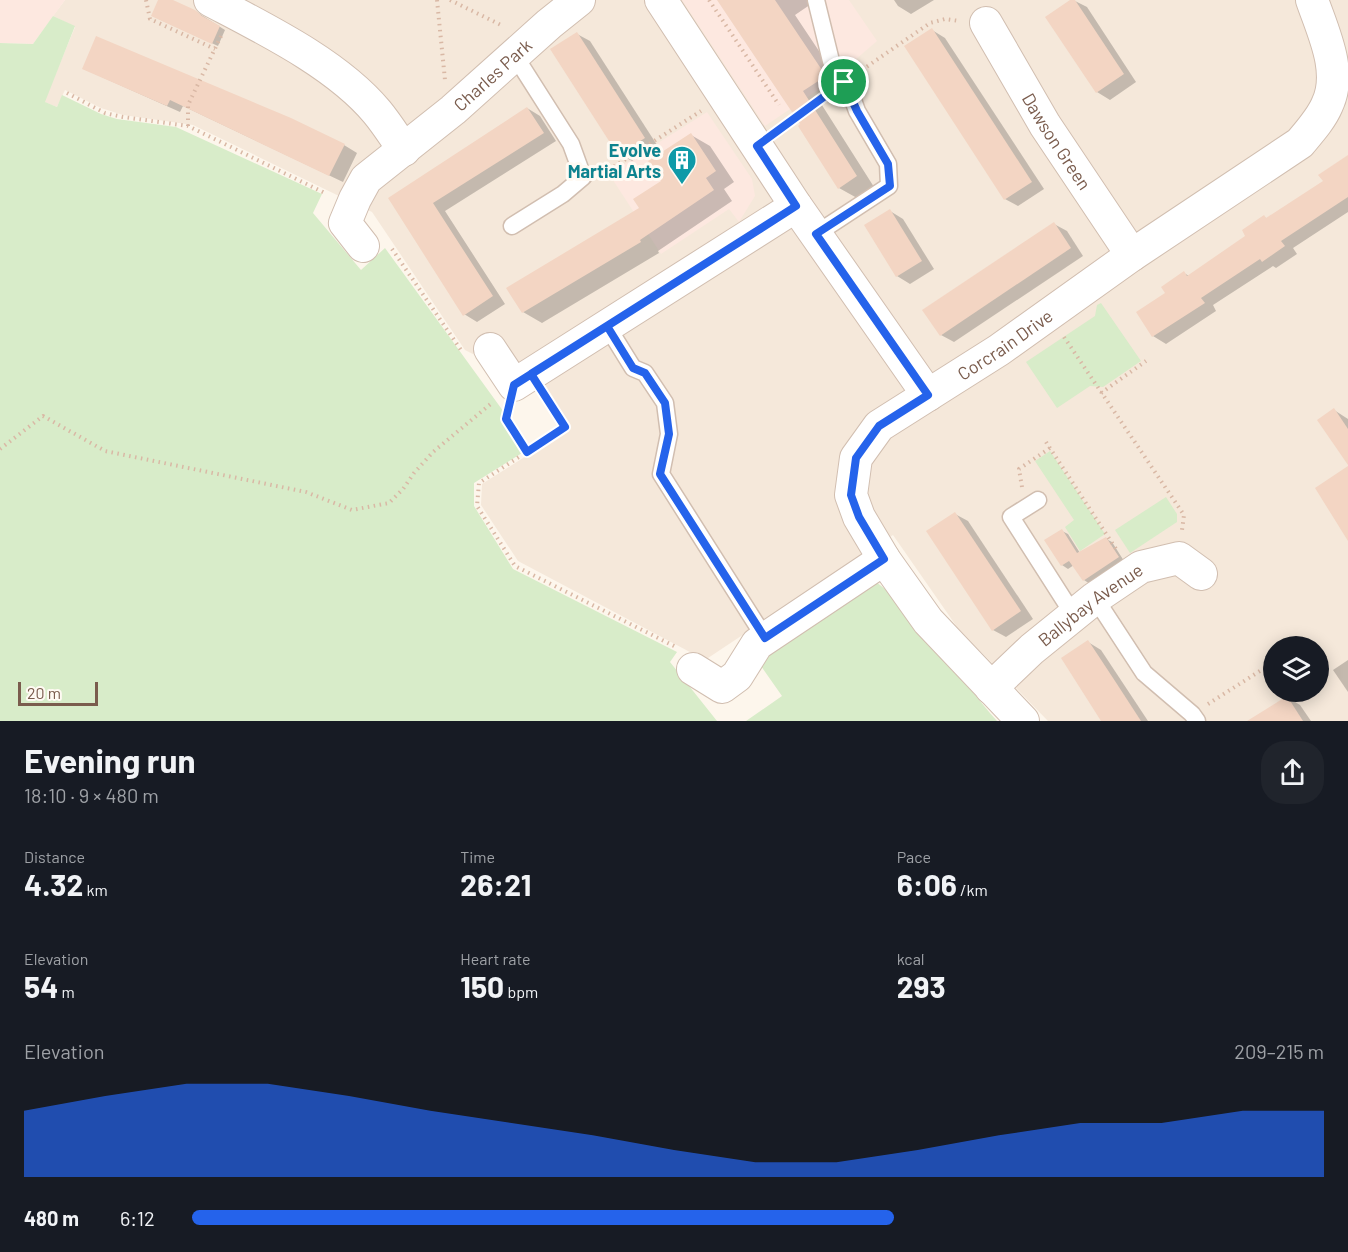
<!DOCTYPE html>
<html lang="en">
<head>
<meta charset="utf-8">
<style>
	body { margin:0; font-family:Barlow,sans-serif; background:#20242c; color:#f1f3f6; height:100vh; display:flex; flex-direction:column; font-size:22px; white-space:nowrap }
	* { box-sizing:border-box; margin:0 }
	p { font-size:20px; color:#9ea1a6 }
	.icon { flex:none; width:33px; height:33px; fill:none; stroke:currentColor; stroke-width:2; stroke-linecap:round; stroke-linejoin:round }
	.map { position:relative; height:721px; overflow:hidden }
	.details { display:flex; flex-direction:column; background:#171b24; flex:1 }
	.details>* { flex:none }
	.buttons { position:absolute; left:1263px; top:636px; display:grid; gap:12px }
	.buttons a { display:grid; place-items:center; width:66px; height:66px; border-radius:50%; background:#171b24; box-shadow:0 3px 15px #0003; font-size:30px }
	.scale { position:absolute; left:18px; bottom:15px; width:80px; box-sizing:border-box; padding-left:6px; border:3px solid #7a5c4d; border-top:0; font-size:16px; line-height:21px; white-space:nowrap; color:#7a5c4d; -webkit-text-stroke:4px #fffaf3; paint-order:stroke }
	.pin { position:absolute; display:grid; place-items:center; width:51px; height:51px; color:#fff; margin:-26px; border:3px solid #fff; border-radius:50%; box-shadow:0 2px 6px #0007 }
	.round { display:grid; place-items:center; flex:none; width:63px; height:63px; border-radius:24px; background:#20242c }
	.head { display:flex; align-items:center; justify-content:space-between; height:102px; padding:0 24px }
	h1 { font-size:33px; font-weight:700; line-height:45px }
	.figures { display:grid; grid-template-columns:repeat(3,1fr); gap:9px; height:102px; padding:6px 24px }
	.figures div { display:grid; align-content:center }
	.figures b { font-size:30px; font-weight:700 }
	.figures small { font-size:16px; font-weight:400 }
	.figures p { font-size:16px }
	.chart { height:168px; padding:12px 24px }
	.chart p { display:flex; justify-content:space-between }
	.chart svg { width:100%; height:108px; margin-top:6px; fill:#2563eb; opacity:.7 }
	ul { padding:0 24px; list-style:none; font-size:20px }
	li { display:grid; grid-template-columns:96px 72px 1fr; align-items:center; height:45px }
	li i { height:15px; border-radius:8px; background:#2563eb }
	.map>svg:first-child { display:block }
</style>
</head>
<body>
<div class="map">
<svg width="1348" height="721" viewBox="0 0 1348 721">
	<rect width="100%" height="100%" fill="#fdf6ec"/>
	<path fill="#f5e8da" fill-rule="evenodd" d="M65,0h1283v721h-300l-91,-94 -64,-92 -188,125 -187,-99 -37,-56 1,-21 87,-55 -22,-37 -82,-42 -93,-138 -179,-87 -70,-10 -22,-7 -36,-18 -8,17 -13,-5 31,-75 -22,-11zM1274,646h44v46h-44z"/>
	<g fill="#fde8e0">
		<path d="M0,0h65l-32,44 -33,-1z"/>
		<path d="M682,0h167l28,41 -50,43 -62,42z"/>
		<path d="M707,112l45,67 3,17 -16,26 -10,-13 -68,45 -52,-80z"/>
	</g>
	<g fill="#d8ecc9">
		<path d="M53,16l22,10 -30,76 12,5 5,-12 39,19 16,5 59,8 146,67 -9,19 48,57 24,-22 145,200 -56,35v23l39,63 164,83 -7,10 47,59h-717v-678l33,1z"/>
		<path d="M1101,303l40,58 -38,26 -13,-1 -33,22 -31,-46 69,-46 2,-11z"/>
		<path d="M1050,451l55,83 -25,17 -15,-24 9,-7 -39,-59z"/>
		<path d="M1166,497l11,17v8l-47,31 -15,-23z"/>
		<path d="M875,581c49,38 81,94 122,140h-251l36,-25 -21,-30 -2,-6z"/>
	</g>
	<g fill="#0003">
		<path d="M160,0h9l26,11 30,19 -7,16 -59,-27z"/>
		<path d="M719,0h98l-22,15 48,72 -23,15 54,85 -17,11 -18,-10 -37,-63z"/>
		<path d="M894,0h40l-23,14 -13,-8z"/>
		<path d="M1073,0l14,7 49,75 -26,18 -13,-8z"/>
		<path d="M932,30l13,8 99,151 -26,17 -13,-7z"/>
		<path d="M577,34l13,7 67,104 -25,16 -13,-7z"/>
		<path d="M84,69l260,76 13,8 -14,29 -160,-76 -3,6z"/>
		<path d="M527,108l13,8 16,25 -111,70 60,93 -28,18 -13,-8 -74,-115z"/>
		<path d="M691,135l19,11 24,36 -10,7 8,12 -74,50 1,2 -117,70 -19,-11 118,-103 22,-28z"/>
		<path d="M1348,160v52l-55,36 4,6 -21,14 -3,-2 -60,39 3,6 -50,33 -13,-8 14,-43 17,-20 5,3 58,-39 17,-20 4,2 57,-37z"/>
		<path d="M890,211l13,8 31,50 -24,15 -13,-8z"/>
		<path d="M1054,224l13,7 16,25 -129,86 -13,-7z"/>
		<path d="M1334,410l14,9v43z"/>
		<path d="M955,514l13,7 65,98 -27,18 -13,-7z"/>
		<path d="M1062,531l6,3 12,19 26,-14 6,3 12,19 -34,23 -6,-4 -10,-15 -6,4 -6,-4 -16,-24z"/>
		<path d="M1088,642l13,8 47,71h-45z"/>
		<path d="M1348,660v32l-15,-22z"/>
		<path d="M1287,697l13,8 11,16h-60z"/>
	</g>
	<g fill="#f3d5c3">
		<path d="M158,0h15l22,10 7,6 18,10 -8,18 -61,-28z"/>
		<path d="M717,0h58l51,76 -23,15 54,85 -19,13 -40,-63 2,-2z"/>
		<path d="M1070,0h5l49,74 -28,19 -51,-76z"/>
		<path d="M932,28l100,154 -28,18 -100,-154z"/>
		<path d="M577,32l68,106 -27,17 -68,-106z"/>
		<path d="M96,36l195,82 54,26 -16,32 -159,-76 -3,6 -85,-37z"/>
		<path d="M527,107l17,26 -111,70 60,93 -30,20 -75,-118z"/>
		<path d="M691,133l25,38 -10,7 8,12 -74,50 1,2 -119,71 -16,-25 133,-80 -6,-9 28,-18 -13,-20z"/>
		<path d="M1348,155v42l-67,44 4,5 -23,16 -2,-3 -59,39 4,5 -53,34 -16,-25 29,-19 -4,-6 23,-16 3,5 58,-40 -3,-6 22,-15 2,3 57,-37 -5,-6z"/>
		<path d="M890,209l32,52 -26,16 -32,-52z"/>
		<path d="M1054,222l17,26 -131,88 -18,-26z"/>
		<path d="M1334,408l14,21v36l-31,-45z"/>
		<path d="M1348,466v75l-33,-53z"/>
		<path d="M955,512l66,99 -29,20 -66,-100z"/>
		<path d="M1062,529l15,24 29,-16 13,20 -36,24 -14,-20 -8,5 -17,-26z"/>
		<path d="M1088,640l27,41 26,40h-40l-40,-63z"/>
		<path d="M1287,696l16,25h-56z"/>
	</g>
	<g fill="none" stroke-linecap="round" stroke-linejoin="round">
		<g stroke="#d1beb0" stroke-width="19">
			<g id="lane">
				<path d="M512,226l51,-32 20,-17 -12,-33 -56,-88"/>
				<path d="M816,234l73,-48 -1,-22 -31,-53 -8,-22 -18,-28 -15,-61"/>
				<path d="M607,326l26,42 12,5 20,30 4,31 -8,40 104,164"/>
				<path d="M1038,500l-27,17 62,97"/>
				<path d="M1095,598l49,75 48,41 5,7"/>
			</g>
		</g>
		<g stroke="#d1beb0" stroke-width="34">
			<g id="street">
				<path d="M210,0c55,29 127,64 167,112 10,12 18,25 27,38"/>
				<path d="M661,0l135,206 132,189"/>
				<path id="s1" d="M986,23l59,102 87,130"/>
				<path id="s2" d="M363,246l-18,-23 10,-24 11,-20 87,-69 96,-86 30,-24"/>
				<path d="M490,349l24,36 282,-179"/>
				<path d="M693,669l29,18 15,-11 20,-32 127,-85"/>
				<path id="s3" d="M991,688l41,-39 63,-51 46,-31 38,-9 22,16"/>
				<path id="s4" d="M1023,721l-95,-100 -44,-62 -25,-42 -8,-22 5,-37 23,-32 120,-76 133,-95 168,-112c10,-12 21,-24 27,-38 16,-33 -4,-73 -15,-105"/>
			</g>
		</g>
		<g stroke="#d9b8a5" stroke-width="4" stroke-dasharray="1.5 4.5" stroke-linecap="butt">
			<path d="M146,0l4,19 65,30"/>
			<path d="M437,0l8,80"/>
			<path d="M450,0l53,26"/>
			<path d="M709,0l70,105"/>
			<path d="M862,70l68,-47 15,-4 14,2"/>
			<path d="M67,93l38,20 18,4 65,9 139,68"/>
			<path d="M188,126v-21l33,-69"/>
			<path d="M779,129l50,-36"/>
			<path d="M604,173l97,-62"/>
			<path d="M392,249l69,101"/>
			<path d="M1064,337l120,178 -2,15"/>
			<path d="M1101,393l45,-32"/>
			<path d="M546,398l19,29 -86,56 -2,23 38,60 161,81"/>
			<path d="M508,412l-2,7 21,33"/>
			<path d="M1046,442l70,107"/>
			<path d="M0,449l43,-33 62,35 201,41 46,18 37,-7 14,-14 11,-16 19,-21 60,-50"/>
			<path d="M1022,487l-3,-18 31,-21"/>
			<path d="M1208,704l66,-42"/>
		</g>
		<use href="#lane" stroke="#fff" stroke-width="16"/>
		<use href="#street" stroke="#fff" stroke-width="32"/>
	</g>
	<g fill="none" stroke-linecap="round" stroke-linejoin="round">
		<g stroke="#fff" stroke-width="12">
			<path id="route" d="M844,82l-87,64 39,60 -14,9c-89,57 -179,113 -268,170l-8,34 21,33 38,-25 -34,-53 76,-48 26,42 12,5 20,30 4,31 -9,40 105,164 119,-79 -25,-42 -8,-22 5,-37 23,-32 49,-31 -112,-161 74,-48 -2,-22 -31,-53 -13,-29"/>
		</g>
		<use href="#route" stroke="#2563eb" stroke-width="8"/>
	</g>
	<defs>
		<g id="building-pin" transform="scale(1.5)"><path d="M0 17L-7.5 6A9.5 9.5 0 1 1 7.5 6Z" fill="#0f9aa8" stroke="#fffaf3"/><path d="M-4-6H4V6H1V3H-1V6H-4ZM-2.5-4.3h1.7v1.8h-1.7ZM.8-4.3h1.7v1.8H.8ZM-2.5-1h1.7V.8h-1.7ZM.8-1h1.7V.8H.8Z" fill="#fff"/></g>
	</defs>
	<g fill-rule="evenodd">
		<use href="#building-pin" x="682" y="160"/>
	</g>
	<g text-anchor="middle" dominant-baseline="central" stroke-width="6" stroke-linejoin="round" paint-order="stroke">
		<g font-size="18" fill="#7a5c4d" stroke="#fffaf3">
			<text stroke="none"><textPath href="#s2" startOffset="242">Charles Park</textPath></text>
			<text stroke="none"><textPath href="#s1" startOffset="138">Dawson Green</textPath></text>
			<text stroke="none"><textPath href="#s4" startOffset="513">Corcrain Drive</textPath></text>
			<text stroke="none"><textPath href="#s3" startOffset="130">Ballybay Avenue</textPath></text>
		</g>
		<g font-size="18" font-weight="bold" fill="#0d838f" stroke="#fffaf3" text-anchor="end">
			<text x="661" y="150">Evolve<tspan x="661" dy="21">Martial Arts</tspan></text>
		</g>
	</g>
</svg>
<div class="buttons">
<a><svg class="icon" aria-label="layers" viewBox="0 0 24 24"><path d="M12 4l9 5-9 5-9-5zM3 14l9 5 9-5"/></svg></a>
</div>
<div class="scale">20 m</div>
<div class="pin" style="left:844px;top:82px;background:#1e9e55"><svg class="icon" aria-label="arrive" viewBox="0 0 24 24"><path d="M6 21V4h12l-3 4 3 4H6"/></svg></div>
</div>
<section class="details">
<div class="head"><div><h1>Evening run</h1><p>18:10 · 9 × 480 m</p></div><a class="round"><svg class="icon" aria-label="share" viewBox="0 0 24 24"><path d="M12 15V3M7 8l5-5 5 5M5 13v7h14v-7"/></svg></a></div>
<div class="figures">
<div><p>Distance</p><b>4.32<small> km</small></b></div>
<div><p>Time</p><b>26:21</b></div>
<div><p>Pace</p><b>6:06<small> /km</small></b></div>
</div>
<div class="figures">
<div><p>Elevation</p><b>54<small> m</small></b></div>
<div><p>Heart rate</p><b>150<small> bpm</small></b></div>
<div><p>kcal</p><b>293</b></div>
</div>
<div class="chart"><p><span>Elevation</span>209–215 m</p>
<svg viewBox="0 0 160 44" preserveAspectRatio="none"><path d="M0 44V17L10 11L20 6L30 6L40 11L50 17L60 22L70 27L80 33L90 38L100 38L110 33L120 27L130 22L140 22L150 17L160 17V44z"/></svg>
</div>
<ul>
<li><b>480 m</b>6:12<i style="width:62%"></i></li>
</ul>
</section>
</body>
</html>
